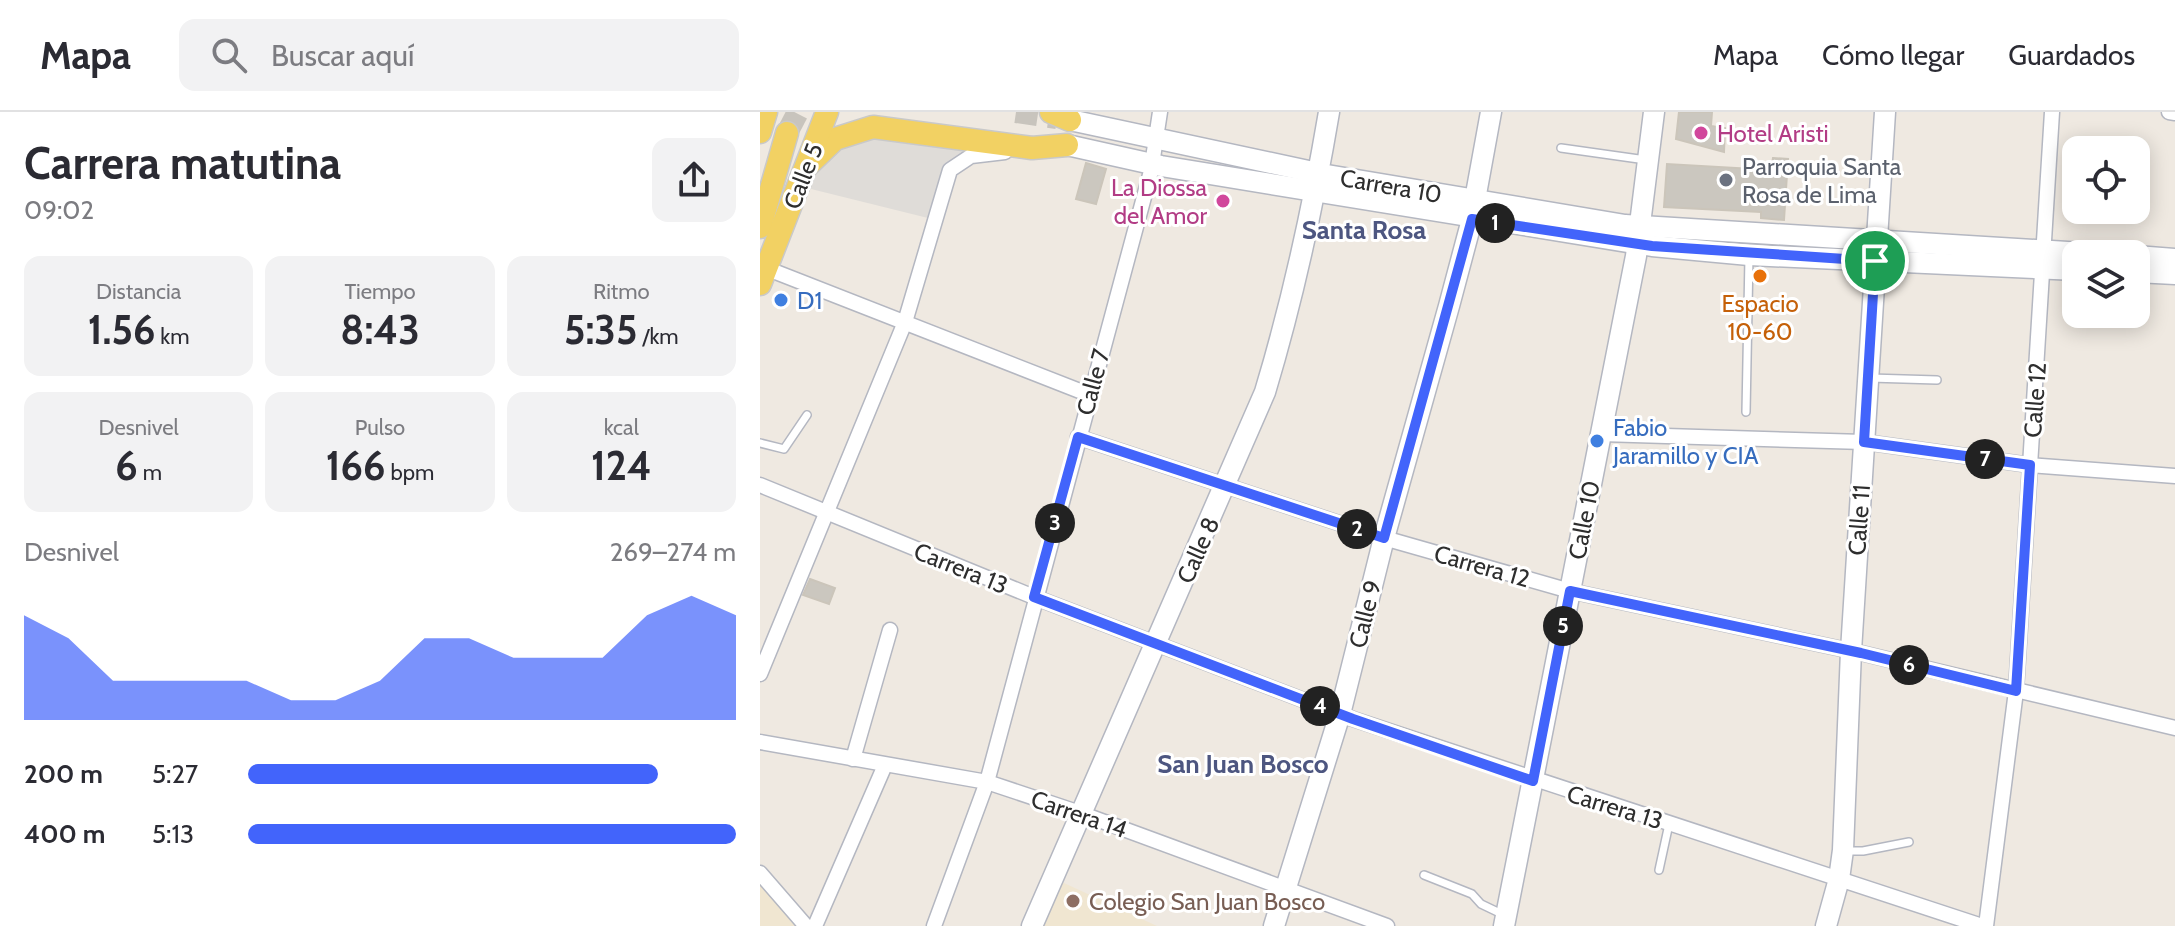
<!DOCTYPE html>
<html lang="es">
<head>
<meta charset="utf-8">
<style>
	body { margin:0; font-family:Cabin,sans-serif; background:#f2f2f3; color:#2b2b33; height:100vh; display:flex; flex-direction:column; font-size:30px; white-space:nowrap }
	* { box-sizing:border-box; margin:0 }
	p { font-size:26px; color:#7c7c81 }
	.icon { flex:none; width:44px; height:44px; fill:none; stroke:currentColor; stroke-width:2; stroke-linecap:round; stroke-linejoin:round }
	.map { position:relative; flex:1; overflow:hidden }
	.drawer { display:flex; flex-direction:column; background:#fff; width:760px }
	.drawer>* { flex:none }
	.buttons { position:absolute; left:1302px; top:24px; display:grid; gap:16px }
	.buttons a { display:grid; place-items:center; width:88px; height:88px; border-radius:16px; background:#fff; box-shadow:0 4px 20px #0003; font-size:40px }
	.pin { position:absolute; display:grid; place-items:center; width:68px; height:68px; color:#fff; margin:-34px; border:4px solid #fff; border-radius:50%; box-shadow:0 2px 8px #0007 }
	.km { position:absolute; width:40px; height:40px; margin:-20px; border-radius:50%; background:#222; color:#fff; font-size:22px; line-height:40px; text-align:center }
	.round { display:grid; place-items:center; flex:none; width:84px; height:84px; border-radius:16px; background:#f2f2f3 }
	.overview { display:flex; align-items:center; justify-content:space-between; height:136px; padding:0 24px }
	h1 { font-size:44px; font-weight:800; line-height:60px }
	.figures { display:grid; grid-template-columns:repeat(3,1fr); gap:12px; height:136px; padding:8px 24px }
	.figures div { display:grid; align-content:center; border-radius:16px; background:#f2f2f3; text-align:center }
	.figures b { font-size:40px; font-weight:800 }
	.figures small { font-size:22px; font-weight:400 }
	.figures p { font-size:22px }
	.chart { height:224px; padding:16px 24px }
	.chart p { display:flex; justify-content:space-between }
	.chart svg { width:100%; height:144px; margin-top:8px; fill:#4264fb; opacity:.7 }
	ul { padding:0 24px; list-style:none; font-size:26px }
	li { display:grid; grid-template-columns:128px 96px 1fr; align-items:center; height:60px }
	li i { height:20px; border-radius:10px; background:#4264fb }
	header { display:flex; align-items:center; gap:48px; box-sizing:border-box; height:112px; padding:0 40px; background:#fff; border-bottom:2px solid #e1e1e2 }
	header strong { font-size:38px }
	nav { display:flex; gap:44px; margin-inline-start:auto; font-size:28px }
	.search { width:560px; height:72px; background:#f2f2f3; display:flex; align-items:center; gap:20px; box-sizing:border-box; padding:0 28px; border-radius:16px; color:#7c7c81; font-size:30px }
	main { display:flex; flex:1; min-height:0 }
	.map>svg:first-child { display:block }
</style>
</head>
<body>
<header>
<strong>Mapa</strong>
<div class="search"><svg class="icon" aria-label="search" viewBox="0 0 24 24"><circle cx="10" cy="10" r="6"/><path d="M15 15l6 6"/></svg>Buscar aquí</div>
<nav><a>Mapa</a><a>Cómo llegar</a><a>Guardados</a></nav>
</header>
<main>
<section class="drawer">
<div class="overview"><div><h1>Carrera matutina</h1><p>09:02</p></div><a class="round"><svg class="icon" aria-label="share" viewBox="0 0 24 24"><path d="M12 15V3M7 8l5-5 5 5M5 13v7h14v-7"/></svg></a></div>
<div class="figures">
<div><p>Distancia</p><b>1.56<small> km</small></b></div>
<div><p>Tiempo</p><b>8:43</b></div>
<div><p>Ritmo</p><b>5:35<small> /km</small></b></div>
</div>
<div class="figures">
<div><p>Desnivel</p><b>6<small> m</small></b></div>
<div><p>Pulso</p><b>166<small> bpm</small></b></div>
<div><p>kcal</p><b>124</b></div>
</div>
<div class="chart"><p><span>Desnivel</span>269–274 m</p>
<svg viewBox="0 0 160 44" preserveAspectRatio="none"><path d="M0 44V12L10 19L20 32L30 32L40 32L50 32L60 38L70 38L80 32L90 19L100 19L110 25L120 25L130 25L140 12L150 6L160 12V44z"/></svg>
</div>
<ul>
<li><b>200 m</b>5:27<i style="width:84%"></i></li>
<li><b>400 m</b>5:13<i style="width:100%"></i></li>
</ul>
</section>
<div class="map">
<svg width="1415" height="814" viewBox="0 0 1415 814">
	<rect width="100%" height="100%" fill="#efe9e1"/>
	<g fill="#f0e6d1">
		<path d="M0,761l46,53h-46z"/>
		<path d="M291,765l106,49h-125z"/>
	</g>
	<path fill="#dfdcd8" d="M102,20l119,12 -23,13 -26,62 -129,-32 8,-20z"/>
	<g fill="#cbc7bf" stroke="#cbc5ba" stroke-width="2">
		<path d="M919,0h33l-1,14 14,2 -1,24 -48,-13z"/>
		<path d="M1013,46l15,1 -4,61 -23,-2v-6l-97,-5 3,-43 104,6z"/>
		<path d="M326,51l20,6 -10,35 -20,-5z"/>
		<path d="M50,467l25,9 -6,16 -26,-9z"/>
	</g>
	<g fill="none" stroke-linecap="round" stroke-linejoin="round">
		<g stroke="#c8c4bd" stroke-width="22" stroke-dasharray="22 11" stroke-linecap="butt">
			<path d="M256,0l41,6"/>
			<path d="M27,21l11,-21"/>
		</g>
		<g stroke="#b4b7c1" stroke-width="10">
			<g id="lane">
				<path d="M801,36l85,12"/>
				<path d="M1110,266l67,2"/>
				<path d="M986,300l3,-155"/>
				<path d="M0,331l24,6 23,-34"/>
				<path d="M1085,739h18l46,-9"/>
				<path d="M899,758l10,-46"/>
				<path d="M664,763l48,19 9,10 23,11"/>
			</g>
		</g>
		<g stroke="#b4b7c1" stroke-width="17">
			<g id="street">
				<path d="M1409,0l6,1"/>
				<path d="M8,157l322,126"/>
				<path d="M841,322l263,8 166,23 145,11"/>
				<path d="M318,325l306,101 186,53 291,62 314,75"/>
				<path d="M0,373l274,112 319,122 629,207"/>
				<path d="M0,562l145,-352 45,-152 21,-14 34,-4"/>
				<path d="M0,630l227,40 93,31 307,113"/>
				<path d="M93,647l37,-129"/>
				<path d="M0,761l46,53"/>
				<path d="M55,814l70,-161"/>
				<path d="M174,814l53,-144 164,-611 9,-59"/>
				<path d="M1226,814l30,-235 36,-579"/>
			</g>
		</g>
		<g stroke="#b4b7c1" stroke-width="23">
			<g id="secondary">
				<path d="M310,8l257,55 298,50 475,29"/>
				<path d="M307,33l94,21 491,80 97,9 327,15"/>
				<path d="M1376,144l39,3"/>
				<path d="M1376,160l39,2"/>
				<path d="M272,814l233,-534c28,-93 48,-185 64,-280"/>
				<path d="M514,814l66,-212 44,-176 65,-232 21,-79 21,-115"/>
				<path d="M744,814l132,-670 18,-144"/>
				<path d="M1066,814l13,-47 4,-29 8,-199 34,-539"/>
			</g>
		</g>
		<g stroke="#c9c9c9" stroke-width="25">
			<g id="primary">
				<path d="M291,0l19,8"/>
				<path d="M0,20l6,-20"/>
				<path d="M47,54l28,-27 38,-12 159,21 35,-3"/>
				<path d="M0,115l27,-94"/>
				<path d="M0,172l67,-172"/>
			</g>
		</g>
		<use href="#lane" stroke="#fff" stroke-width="7"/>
		<use href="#street" stroke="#fff" stroke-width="14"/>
		<use href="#secondary" stroke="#fff" stroke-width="20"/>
		<use href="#primary" stroke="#f2d163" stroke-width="22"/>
	</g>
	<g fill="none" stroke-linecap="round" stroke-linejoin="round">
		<g stroke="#fff" stroke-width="16">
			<path id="route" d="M712,107l180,27 223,15 -11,181 166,23 -14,226 -155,-38 -291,-62 -37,190 -180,-62 -319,-122 44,-160 306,101z"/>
		</g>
		<use href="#route" stroke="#4264fb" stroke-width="10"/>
	</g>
	<g fill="#d1479c" stroke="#fff" stroke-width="3">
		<circle cx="941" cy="21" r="8"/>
		<circle cx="463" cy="89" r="8"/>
	</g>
	<circle fill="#6b7280" stroke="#fff" stroke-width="3" cx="966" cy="68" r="8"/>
	<circle fill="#e8710a" stroke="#fff" stroke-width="3" cx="1000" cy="164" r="8"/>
	<g fill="#3f7fe0" stroke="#fff" stroke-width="3">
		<circle cx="21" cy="188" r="8"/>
		<circle cx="837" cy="329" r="8"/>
	</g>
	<circle fill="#8d6e63" stroke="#fff" stroke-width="3" cx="313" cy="789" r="8"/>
	<g text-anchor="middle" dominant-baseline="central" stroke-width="6" stroke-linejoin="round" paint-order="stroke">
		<g font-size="24" fill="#b23c85" stroke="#fff" text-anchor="start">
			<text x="957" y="21">Hotel Aristi</text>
			<text x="447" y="75" text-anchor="end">La Diossa<tspan x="447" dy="28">del Amor</tspan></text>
		</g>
		<g font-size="24" fill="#5b616d" stroke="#fff" text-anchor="start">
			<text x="982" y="54">Parroquia Santa<tspan x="982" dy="28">Rosa de Lima</tspan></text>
		</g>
		<g font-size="24" fill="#2e2e2e" stroke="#fff">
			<text transform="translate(43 64) rotate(-69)">Calle 5</text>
			<text transform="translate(631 74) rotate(10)">Carrera 10</text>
			<text transform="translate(333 270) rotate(-75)">Calle 7</text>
			<text transform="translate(1275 288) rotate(-86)">Calle 12</text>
			<text transform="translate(824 408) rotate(-79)">Calle 10</text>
			<text transform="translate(1099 408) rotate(-86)">Calle 11</text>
			<text transform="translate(438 438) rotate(-66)">Calle 8</text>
			<text transform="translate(722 454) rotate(16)">Carrera 12</text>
			<text transform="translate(201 456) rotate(22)">Carrera 13</text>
			<text transform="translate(605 502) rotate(-76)">Calle 9</text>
			<text transform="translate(855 695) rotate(17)">Carrera 13</text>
			<text transform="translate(319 702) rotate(19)">Carrera 14</text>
		</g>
		<g font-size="24" fill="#366cbe" stroke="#fff" text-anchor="start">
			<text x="37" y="188">D1</text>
			<text x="853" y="315">Fabio<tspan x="853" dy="28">Jaramillo y CIA</tspan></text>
		</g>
		<g font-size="24" fill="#c56008" stroke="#fff">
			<text x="1000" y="191">Espacio<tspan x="1000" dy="28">10-60</tspan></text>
		</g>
		<g font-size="24" fill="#785e54" stroke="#fff" text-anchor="start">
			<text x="329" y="789">Colegio San Juan Bosco</text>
		</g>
		<g font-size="26" font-weight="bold" fill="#4d5680" stroke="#fff">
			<text x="604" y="118">Santa Rosa</text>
			<text x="483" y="652">San Juan Bosco</text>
		</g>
	</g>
</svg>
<div class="buttons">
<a><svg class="icon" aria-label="locate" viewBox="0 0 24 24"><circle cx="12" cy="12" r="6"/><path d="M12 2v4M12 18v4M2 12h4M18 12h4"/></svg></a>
<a><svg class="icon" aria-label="layers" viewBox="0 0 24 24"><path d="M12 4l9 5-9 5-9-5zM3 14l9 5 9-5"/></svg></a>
</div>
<div class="pin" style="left:1115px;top:149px;background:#1e9e55"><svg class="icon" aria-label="arrive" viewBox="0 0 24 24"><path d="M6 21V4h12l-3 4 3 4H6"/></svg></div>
<b class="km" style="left:735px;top:111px">1</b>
<b class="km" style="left:597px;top:417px">2</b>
<b class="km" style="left:295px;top:411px">3</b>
<b class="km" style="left:560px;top:594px">4</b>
<b class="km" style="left:803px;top:514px">5</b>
<b class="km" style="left:1149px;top:553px">6</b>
<b class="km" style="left:1225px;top:347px">7</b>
</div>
</main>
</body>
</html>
